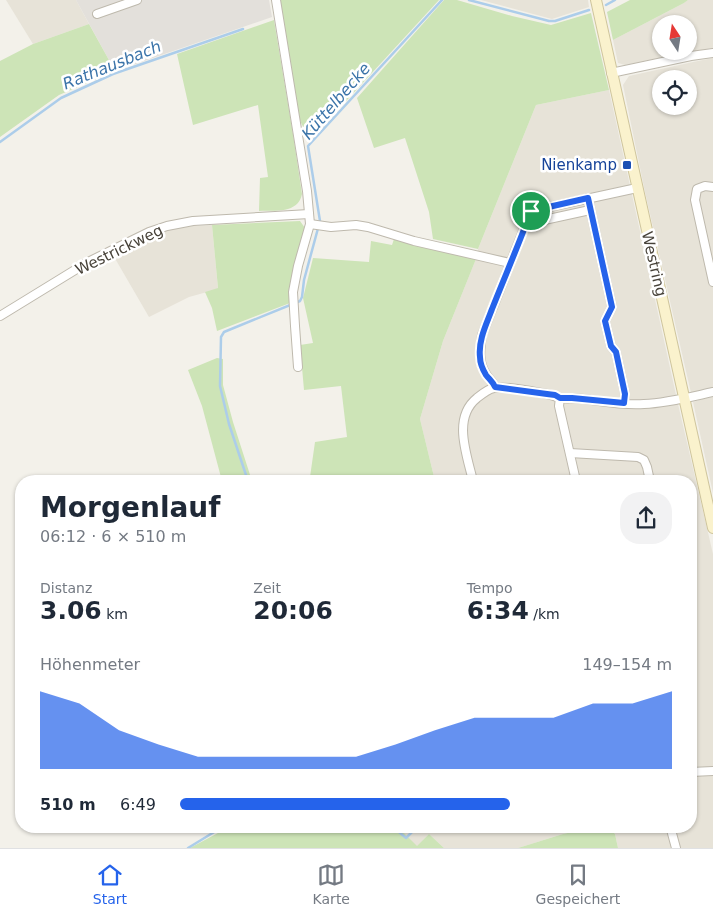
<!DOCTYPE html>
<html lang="de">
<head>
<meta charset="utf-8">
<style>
	body { margin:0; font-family:"DejaVu Sans",sans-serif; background:#f2f2f3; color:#1f2937; height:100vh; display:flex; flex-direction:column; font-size:19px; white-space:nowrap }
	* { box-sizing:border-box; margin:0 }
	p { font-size:16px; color:#747a83 }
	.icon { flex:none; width:28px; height:28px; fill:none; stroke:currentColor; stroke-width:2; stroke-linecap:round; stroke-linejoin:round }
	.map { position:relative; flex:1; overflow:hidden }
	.panel { position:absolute; left:15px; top:475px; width:682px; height:358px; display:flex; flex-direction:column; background:#fff; border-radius:20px; box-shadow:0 1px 4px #0004 }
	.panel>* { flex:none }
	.needle { width:32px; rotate:348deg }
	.buttons { position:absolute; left:652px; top:15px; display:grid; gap:10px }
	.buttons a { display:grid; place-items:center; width:45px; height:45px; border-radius:50%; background:#fff; box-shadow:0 1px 4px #0004; font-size:25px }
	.pin { position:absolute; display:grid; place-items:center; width:42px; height:42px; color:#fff; margin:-21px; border:2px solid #fff; border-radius:50%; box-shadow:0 1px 5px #0007 }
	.round { display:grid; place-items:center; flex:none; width:52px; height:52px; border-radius:20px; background:#f2f2f3 }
	.head { display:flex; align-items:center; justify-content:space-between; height:85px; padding:0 25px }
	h1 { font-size:28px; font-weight:700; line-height:38px }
	.stats { display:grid; grid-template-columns:repeat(3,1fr); gap:8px; height:85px; padding:5px 25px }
	.stats div { display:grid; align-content:center }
	.stats b { font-size:25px; font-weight:700 }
	.stats small { font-size:14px; font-weight:400 }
	.stats p { font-size:14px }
	.chart { height:140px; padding:10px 25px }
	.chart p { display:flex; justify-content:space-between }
	.chart svg { width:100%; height:90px; margin-top:5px; fill:#2563eb; opacity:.7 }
	ul { padding:0 25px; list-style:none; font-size:16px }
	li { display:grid; grid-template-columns:80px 60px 1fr; align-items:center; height:38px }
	li i { height:12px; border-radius:6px; background:#2563eb }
	.menu { display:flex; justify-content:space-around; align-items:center; height:70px; border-top:1px solid #e0e1e3; background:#fff; font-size:14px; color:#747a83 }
	.menu a { display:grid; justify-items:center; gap:2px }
	.menu .active { color:#2563eb }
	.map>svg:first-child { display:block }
</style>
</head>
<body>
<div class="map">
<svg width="713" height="848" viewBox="0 0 713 848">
	<rect width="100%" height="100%" fill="#f3f1ea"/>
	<g fill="#e7e3d8" fill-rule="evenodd">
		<path d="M6,0h70l13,24 -56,20z"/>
		<path d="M481,0h107l1,7 -37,12z"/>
		<path d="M688,0h25v48l-24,4 -64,13 -7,-2 -5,-23 71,-37zM661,24h28v27h-28z"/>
		<path d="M713,58v330l-22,5 -46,-201 -22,-107 6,-9 64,-14zM661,79h28v27h-28z"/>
		<path d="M609,90l69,314 35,150v294h-95l-3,-14 -8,-8h84v-345h-256l-15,-62 23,-78 33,-82 2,-10 58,-144z"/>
		<path d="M212,225l6,64 -29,8 -40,20 -36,-62 37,-19 17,-6 26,-4z"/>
		<path d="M713,396v97l-20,-91z"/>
		<path d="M397,826h202l-36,8 -45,14h-74l-15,-14 -12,13z"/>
	</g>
	<path fill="#e3e0db" d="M76,0h193l3,17 -157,54z"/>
	<g fill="#cde4b7">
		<path d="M280,0h159l-126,137 -11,-12 -3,-7z"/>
		<path d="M444,0h13l55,16 39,9 40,-12 18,77 -73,15 -58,144 -45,-10 -4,-27 -24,-74 -31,10 -17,-50z"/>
		<path d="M630,0h58l-4,3 -71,37 -6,-28z"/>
		<path d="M274,20l19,114 9,60c-4,20 -27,16 -43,17l1,-33 8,-1 -10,-72 -65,20 -16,-71z"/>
		<path d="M89,24l26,47 -56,24 -59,42v-76l33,-17z"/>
		<path d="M300,221l5,7 -14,53 -1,22 -73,28 -5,-23 -7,-16 13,-4 -6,-63z"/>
		<path d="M394,239l40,11 42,9 -33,82 -23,78 15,62h-167l42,-4 5,-35 32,-5 -6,-51 -37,4 -4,-45 13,-2 -10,-45 10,-40 56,4 2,-21 21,4z"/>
		<path d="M217,358l6,1v26l10,37 19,59h-30l-20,-75 -14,-36z"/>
		<path d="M231,826h166l20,20 12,-12 15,14h-254z"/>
		<path d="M599,826h8l8,8 3,14h-100l45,-14z"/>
	</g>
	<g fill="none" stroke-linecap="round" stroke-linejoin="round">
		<g stroke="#accdea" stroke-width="2.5">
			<path d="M469,0l80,21h6l34,-11"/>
			<path d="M606,5l9,-5"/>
			<path d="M0,142l61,-44 52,-24 130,-45"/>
			<path d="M248,481l-19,-57 -9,-38 1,-49 3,-5 76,-31 2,-4 2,-17 16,-59 -12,-75 134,-146"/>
			<path d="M392,826l14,12 12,-12"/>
			<path d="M188,848l36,-22"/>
		</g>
		<g stroke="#beb9ad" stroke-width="10">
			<g id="street">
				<path d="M276,0l31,191 3,33 -12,42 -5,26 2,34 3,41"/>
				<path d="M97,14l40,-14"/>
				<path d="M611,73l80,-17 22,-3"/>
				<path d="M713,187l-8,-1 -8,3 -2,11 18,82"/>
				<path d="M588,198l24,109 -7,14 6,25 5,6 9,42 -1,9"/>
				<path d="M310,224l21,3 25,-2 12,2 46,14 96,22"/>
				<path d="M526,224l64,-14"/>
				<path d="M0,316l88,-54 61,-30 18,-6 26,-5 116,-7"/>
				<path d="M495,387c-2,-5 -6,-8 -9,-13 -8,-12 -6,-25 -4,-39l49,-124 106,-23"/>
				<path d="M560,398l-1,8 17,75"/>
				<path d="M570,453l68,4 6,3 3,7 3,14"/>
				<path d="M473,481c-6,-26 -21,-63 4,-83 5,-4 11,-9 17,-10 11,-3 41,4 53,6 5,1 10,4 15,4 4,1 8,0 12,0 23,2 47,8 70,6 23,-1 46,-7 69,-12"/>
				<path d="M691,772l22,-1"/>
				<path d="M670,826l6,22"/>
			</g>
		</g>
		<g stroke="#cfc59d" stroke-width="12">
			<path id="secondary" d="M596,0l117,528"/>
		</g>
		<use href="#street" stroke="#fff" stroke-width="8"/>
		<use href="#secondary" stroke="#faf2cd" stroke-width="10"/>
	</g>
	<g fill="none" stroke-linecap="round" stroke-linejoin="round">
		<g stroke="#fff" stroke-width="10">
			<path id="route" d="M588,198l24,109 -7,14 6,25 5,6 9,42 -1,9 -52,-5h-12l-5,-3 -8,-1 -52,-7c-2,-5 -5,-7 -9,-12 -3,-5 -6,-12 -6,-18 -2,-17 7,-34 12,-48 13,-33 27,-65 39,-98z"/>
		</g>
		<use href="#route" stroke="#2563eb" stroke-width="6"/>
	</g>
	<rect fill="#1a4fb4" stroke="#fff" stroke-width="2" x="622" y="160" width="10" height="10" rx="2.5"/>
	<g text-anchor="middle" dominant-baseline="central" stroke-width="5" stroke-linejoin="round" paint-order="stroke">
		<g font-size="15" fill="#164399" stroke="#fff" text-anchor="end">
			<text x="617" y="165">Nienkamp</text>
		</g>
		<g font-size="15" fill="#474239" stroke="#fff">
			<text transform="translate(119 250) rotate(-26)">Westrickweg</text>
			<text transform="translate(654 264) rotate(77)">Westring</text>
		</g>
		<g font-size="16" font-style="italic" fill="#3b74a9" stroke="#fff">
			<text transform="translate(112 65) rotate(-22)">Rathausbach</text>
			<text transform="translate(336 101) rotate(-49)">Küttelbecke</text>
		</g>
	</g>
</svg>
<div class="buttons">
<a><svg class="needle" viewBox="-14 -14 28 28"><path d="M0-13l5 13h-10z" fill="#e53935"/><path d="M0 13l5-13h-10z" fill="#747a83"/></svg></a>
<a><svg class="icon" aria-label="locate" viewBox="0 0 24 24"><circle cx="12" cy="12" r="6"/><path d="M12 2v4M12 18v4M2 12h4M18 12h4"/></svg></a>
</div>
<div class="pin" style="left:531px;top:211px;background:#1e9e55"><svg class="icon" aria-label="arrive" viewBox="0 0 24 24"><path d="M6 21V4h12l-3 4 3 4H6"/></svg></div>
<section class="panel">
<div class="head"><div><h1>Morgenlauf</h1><p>06:12 · 6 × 510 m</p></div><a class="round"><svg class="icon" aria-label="share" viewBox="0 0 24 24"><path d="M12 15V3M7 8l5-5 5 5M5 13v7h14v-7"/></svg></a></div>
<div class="stats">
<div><p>Distanz</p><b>3.06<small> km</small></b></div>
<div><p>Zeit</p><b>20:06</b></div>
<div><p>Tempo</p><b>6:34<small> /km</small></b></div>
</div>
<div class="chart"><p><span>Höhenmeter</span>149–154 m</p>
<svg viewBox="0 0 160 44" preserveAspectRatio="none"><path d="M0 44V6L10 12L20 25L30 32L40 38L50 38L60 38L70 38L80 38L90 32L100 25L110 19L120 19L130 19L140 12L150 12L160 6V44z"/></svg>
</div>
<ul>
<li><b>510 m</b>6:49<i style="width:67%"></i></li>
</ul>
</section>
</div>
<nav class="menu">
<a class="active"><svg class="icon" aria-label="home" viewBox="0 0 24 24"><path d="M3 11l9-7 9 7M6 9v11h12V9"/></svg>Start</a>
<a><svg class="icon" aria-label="map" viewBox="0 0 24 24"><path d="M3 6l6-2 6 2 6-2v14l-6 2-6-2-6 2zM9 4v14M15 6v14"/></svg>Karte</a>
<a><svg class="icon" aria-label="saved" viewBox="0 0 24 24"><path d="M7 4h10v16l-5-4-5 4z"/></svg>Gespeichert</a>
</nav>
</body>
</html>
